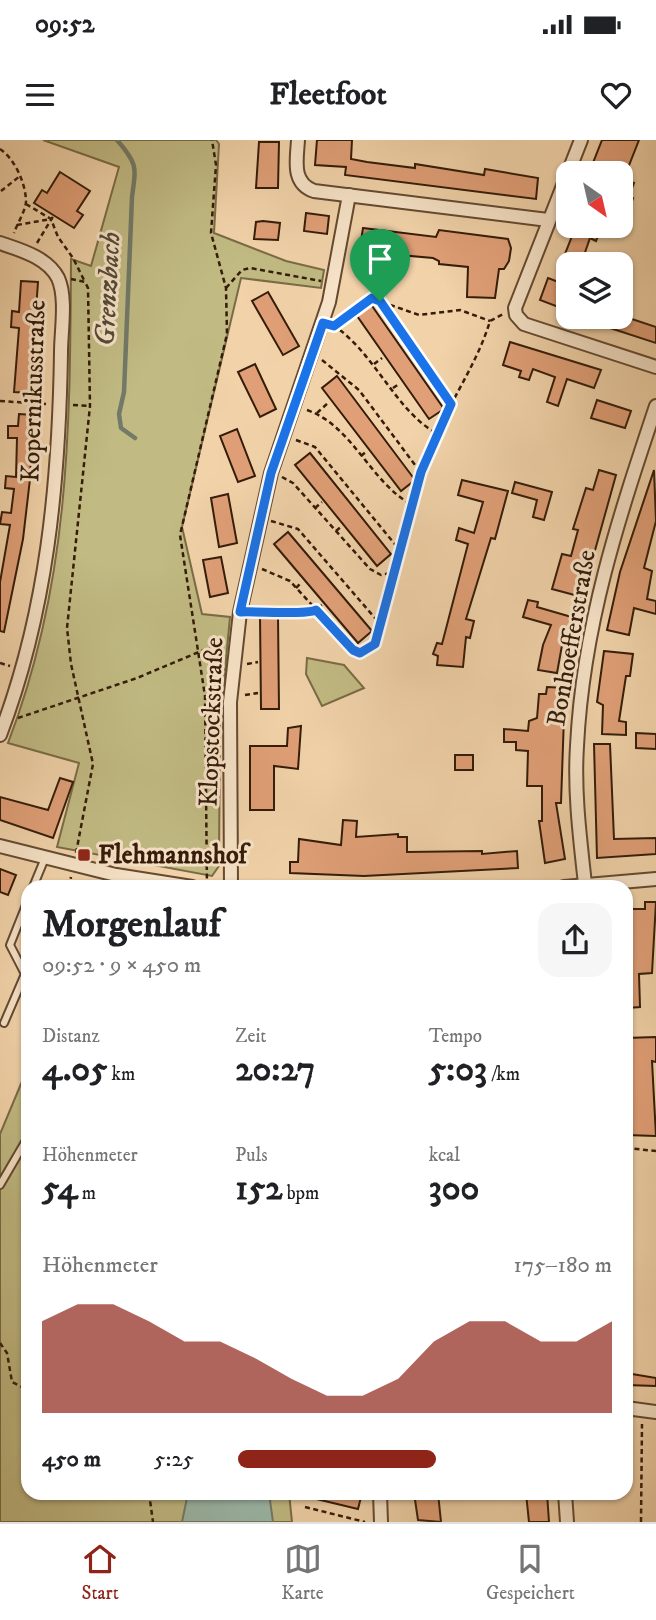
<!DOCTYPE html>
<html lang="de">
<head>
<meta charset="utf-8">
<style>
	body { margin:0; font-family:"IM FELL DW Pica",serif; background:#f6f6f6; color:#202124; height:100vh; display:flex; flex-direction:column; font-size:26px; white-space:nowrap }
	* { box-sizing:border-box; margin:0 }
	p { font-size:23px; color:#757577 }
	.icon { flex:none; width:38px; height:38px; fill:none; stroke:currentColor; stroke-width:2; stroke-linecap:round; stroke-linejoin:round }
	.map { position:relative; flex:1; overflow:hidden }
	.sheet { position:absolute; left:21px; top:740px; width:612px; height:620px; display:flex; flex-direction:column; background:#fff; border-radius:21px; box-shadow:0 2px 5px #0004 }
	.sheet>* { flex:none }
	.needle { width:46px; rotate:146deg }
	.fabs { position:absolute; left:556px; top:21px; display:grid; gap:14px }
	.fabs a { display:grid; place-items:center; width:77px; height:77px; border-radius:14px; background:#fff; box-shadow:0 2px 5px #0004; font-size:35px }
	.pin { position:absolute; display:grid; place-items:center; width:60px; height:60px; color:#fff; margin:-72px -30px; border-radius:50% 50% 50% 0; rotate:-45deg; box-shadow:0 0 7px #0007 }
	.pin .icon { rotate:45deg }
	.round { display:grid; place-items:center; flex:none; width:74px; height:74px; border-radius:21px; background:#f6f6f6 }
	.headline { display:flex; align-items:center; justify-content:space-between; height:119px; padding:0 21px }
	h1 { font-size:38px; font-weight:700; line-height:52px }
	.figures { display:grid; grid-template-columns:repeat(3,1fr); gap:10px; height:119px; padding:7px 21px }
	.figures div { display:grid; align-content:center }
	.figures b { font-size:35px; font-weight:700 }
	.figures small { font-size:19px; font-weight:400 }
	.figures p { font-size:19px }
	.chart { height:196px; padding:14px 21px }
	.chart p { display:flex; justify-content:space-between }
	.chart svg { width:100%; height:126px; margin-top:7px; fill:#8f2418; opacity:.7 }
	ul { padding:0 21px; list-style:none; font-size:23px }
	li { display:grid; grid-template-columns:112px 84px 1fr; align-items:center; height:52px }
	li i { height:18px; border-radius:9px; background:#8f2418 }
	.status { display:flex; justify-content:space-between; align-items:center; height:49px; padding:0 35px; background:#fff; direction:ltr }
	.status svg { height:19px; fill:currentColor }
	header { display:flex; justify-content:space-between; align-items:center; height:91px; padding:0 21px; background:#fff; font-size:32px; font-weight:700 }
	.tab-bar { display:flex; justify-content:space-around; align-items:center; height:98px; border-top:2px solid #e0e0e0; background:#fff; font-size:19px; color:#757577 }
	.tab-bar a { display:grid; justify-items:center; gap:4px }
	.tab-bar .on { color:#8f2418 }
	.map>svg:first-child { display:block }
</style>
</head>
<body>
<div class="status"><b>09:52</b><svg viewBox="0 0 49 12"><path d="M0 12V9h3v3zM5 12V6h3v6zM10 12V3h3v9zM15 12V0h3v12zM26 1h20v11H26zM47 4h2v5h-2z"/></svg></div>
<header><svg class="icon" aria-label="menu" viewBox="0 0 24 24"><path d="M4 6h16M4 12h16M4 18h16"/></svg>Fleetfoot<svg class="icon" aria-label="heart" viewBox="0 0 24 24"><path d="M12 20l-8-8c-3-5 5-10 8-4 3-6 11-1 8 4z"/></svg></header>
<div class="map">
<svg width="656" height="1382" viewBox="0 0 656 1382">
	<rect width="100%" height="100%" fill="#f1d2a9"/>
	<filter id="stains"><feTurbulence type="fractalNoise" baseFrequency=".00286" numOctaves="4"/><feColorMatrix values="0 0 0 0 .2 0 0 0 0 .09 0 0 0 0 .02 0 0 0 .5 -.17"/></filter>
	<radialGradient id="worn" r=".72"><stop offset=".6" stop-color="#630" stop-opacity="0"/><stop offset="1" stop-color="#630" stop-opacity=".3"/></radialGradient>
	<g fill="#c1ba83" stroke="#7a6b46" stroke-width="2">
		<path d="M43,0h173l3,4 -5,89 72,28 38,9 -3,18 -80,-10 -59,249 20,87 28,3 -10,106 -1,143 -7,10 -155,-29 22,-84 -71,-20c62,-161 62,-315 63,-484l20,7 28,-99z"/>
		<path d="M307,518l37,7 20,23 -42,18 -16,-32z"/>
		<path d="M28,927v426h261l3,29h-292v-388z"/>
	</g>
	<path fill="#9bb8a9" stroke="#727a69" stroke-width="2" d="M188,1353h81l4,29h-91z"/>
	<g fill="none" stroke-linecap="round" stroke-linejoin="round">
		<path stroke="#727a69" stroke-width="4.5" d="M117,0c21,24 19,27 15,57l-8,195 -5,22 2,14 14,10"/>
	</g>
	<g fill="#e09f77" stroke="#341c09" stroke-width="2">
		<path d="M317,0h35l-1,19 16,3 48,6v-4l69,11 1,-6 53,9 -2,21 -191,-24 1,-8 -31,-2z"/>
		<path d="M602,0h37l-13,33h-37z"/>
		<path d="M259,2h20l-1,46h-22z"/>
		<path d="M60,32l30,19 -13,20 6,4 -9,13 -40,-25 8,-13 5,3z"/>
		<path d="M621,39l13,4 -5,13 4,2 -3,10 -5,-2 -3,7z"/>
		<path d="M306,73l23,3 -2,18 -23,-3z"/>
		<path d="M263,81l17,2 -2,17 -24,-1 2,-17z"/>
		<path d="M576,86h26l-6,15 -6,-3 -9,26 -18,-5z"/>
		<path d="M363,88l73,9 3,-7 69,9 3,9 -2,13 -5,8h-5l-4,29 -28,-1 1,-30 -29,-3v-3l-6,-3 -33,-3 1,-4 -41,-4z"/>
		<path d="M548,138l21,8 -8,22 -21,-8z"/>
		<path d="M21,141l17,1 -8,111 -16,-1 5,-64 -8,-1 1,-16 7,1z"/>
		<path d="M268,152l31,54 -16,9 -31,-54z"/>
		<path d="M370,163l74,106 -15,10 -74,-106z"/>
		<path d="M607,177h19l30,10v16l-52,-17z"/>
		<path d="M510,202l91,28 -7,18 -27,-9 -9,27 -11,-4 8,-25 -22,-8 -4,11 -10,-3 2,-6 -18,-6z"/>
		<path d="M255,224l21,45 -16,8 -22,-45z"/>
		<path d="M337,236l78,104 -14,11 -79,-103z"/>
		<path d="M597,260l34,11 -6,17 -34,-10z"/>
		<path d="M19,274l14,1 -3,64 -7,60 -19,93 -4,-1v-49l10,-57 -10,-1 2,-12 9,1 3,-24 -9,-1 1,-12 10,1 1,-39h-9v-12h10z"/>
		<path d="M237,289l18,47 -17,6 -18,-46z"/>
		<path d="M310,313l81,101 -14,12 -82,-101z"/>
		<path d="M599,330l17,5 -34,122 -30,-8 10,-35 9,2 7,-26 -5,-1 13,-41 7,2z"/>
		<path d="M654,330l2,51 -12,47 8,3 -5,28 9,2v13l-22,-6 -5,27 -22,-5 13,-58z"/>
		<path d="M462,340l46,11 -13,48 -4,-1 -25,81 8,2 -4,17 -4,-1 -3,30 -26,-2 1,-9 -5,-2 4,-11 5,1 26,-100 -12,-4 3,-12 15,5 9,-31 -25,-7z"/>
		<path d="M515,342l37,10 -8,28 -11,-3 4,-17 -25,-7z"/>
		<path d="M228,354l9,49 -18,4 -8,-49z"/>
		<path d="M288,392l84,99 -14,12 -84,-99z"/>
		<path d="M221,417l7,36 -18,4 -7,-37z"/>
		<path d="M528,460l10,2 -1,5 38,11 -5,18 -6,-2 -7,39 -19,-3 5,-25 8,-20 -28,-8z"/>
		<path d="M260,476h18l1,93h-18z"/>
		<path d="M604,511l29,3 -3,22h-4l-7,45 7,1v13l-24,-1 1,-29 -6,-3z"/>
		<path d="M547,547l18,1 -4,115h-5l9,56 -20,4 -6,-42h3v-35h-15l1,-35 -12,-1v-8h-12v-13l24,2 1,-10 8,-3 2,-24h7z"/>
		<path d="M301,586l-3,43 -24,-3v44h-24v-64h37l1,-18z"/>
		<path d="M636,593l20,1v15l-20,-1z"/>
		<path d="M594,604h16l4,95 42,-1v16l-59,4z"/>
		<rect x="455" y="615" width="18" height="15"/>
		<path d="M60,638l13,4 -20,56 -53,-18v-23l48,13z"/>
		<path d="M343,680l14,1 -1,16 42,-3v3h9v15l75,-1v3l35,-3 1,17 -154,8 -74,-3v-11h8l1,-23 42,6z"/>
		<path d="M0,729l16,6 -8,20 -8,-3z"/>
		<path d="M645,762h11l-4,71 -13,1 1,33 -12,1 -2,-99h19z"/>
		<path d="M656,897v25l-4,-1 4,75 -30,-1v-97z"/>
		<path d="M626,1233l30,5v8l-30,-1z"/>
		<path d="M309,1353h53l-4,16 -50,-12z"/>
		<path d="M414,1353h24l3,29 -23,-2z"/>
		<path d="M526,1353h21l2,29h-20z"/>
	</g>
	<g fill="none" stroke-linecap="round" stroke-linejoin="round">
		<g stroke="#634a31" stroke-width="10">
			<g id="service">
				<path d="M33,747l12,-29"/>
				<path d="M4,883l21,-49 -15,-29 18,-45"/>
				<path d="M0,1045l28,-48"/>
			</g>
		</g>
		<g stroke="#634a31" stroke-width="16">
			<g id="minor">
				<path d="M298,0c-1,19 -7,43 16,51l234,29"/>
				<path d="M581,0l-66,168 1,7 8,9 132,43"/>
				<path d="M0,103c20,7 47,14 58,35 9,20 3,53 3,74 -2,131 -14,260 -61,383"/>
				<path d="M0,706l116,29 76,12"/>
				<path d="M585,744c-5,-46 -11,-92 -8,-138 6,-121 41,-226 79,-340"/>
				<path d="M231,747l-1,-185 10,-90 31,-139 58,-171 20,-107"/>
				<path d="M564,747l92,-8"/>
				<path d="M626,1268l30,4"/>
				<path d="M380,1353l1,29"/>
				<path d="M565,1353l2,29"/>
			</g>
		</g>
		<g stroke="#341c09" stroke-width="2.5" stroke-dasharray="5 3.5" stroke-linecap="butt">
			<path d="M0,9c15,10 26,35 26,53 -1,10 -9,22 -12,31"/>
			<path d="M1,51l19,-15"/>
			<path d="M26,64l25,15 7,18 15,21 12,24"/>
			<path d="M17,85l34,-6"/>
			<path d="M37,103l17,-28"/>
			<path d="M71,139l14,3 3,6 2,118 -23,222 4,36 22,100 -17,89"/>
			<path d="M226,148l16,-18 8,-2 71,13"/>
			<path d="M382,162l37,13 41,-5 30,11"/>
			<path d="M336,184l36,-26 8,3 71,103"/>
			<path d="M333,185c42,28 62,85 103,108"/>
			<path d="M322,220l37,30 62,83"/>
			<path d="M374,224l8,-6"/>
			<path d="M393,248l6,-4"/>
			<path d="M0,261l46,3"/>
			<path d="M73,265l17,1"/>
			<path d="M307,270c46,16 63,72 105,95"/>
			<path d="M317,273l12,-11"/>
			<path d="M296,300l19,7 83,101"/>
			<path d="M361,316l6,-5"/>
			<path d="M282,337l11,6 77,86 11,6 13,-3"/>
			<path d="M315,368l7,-6"/>
			<path d="M271,381l27,8 83,96"/>
			<path d="M336,391l6,-5"/>
			<path d="M262,429l28,12 63,69 7,3c15,-5 16,-14 21,-28 16,-65 28,-132 56,-192 17,-38 41,-72 53,-112l15,-8"/>
			<path d="M296,448l6,-6"/>
			<path d="M252,471l26,-1 30,4 14,-9"/>
			<path d="M0,523l10,3"/>
			<path d="M247,524l11,-2"/>
			<path d="M245,555l13,-2"/>
			<path d="M18,578l119,-40 88,-37"/>
			<path d="M69,747l2,-10"/>
			<path d="M207,747l-2,-191 -25,-161 47,-201 -1,-46 -15,-55 5,-68 -4,-25"/>
			<path d="M626,1008l30,3"/>
			<path d="M0,1203l7,10 5,29 16,8"/>
			<path d="M149,1353l4,29"/>
			<path d="M305,1367l60,15"/>
			<path d="M641,1382l1,-98"/>
		</g>
		<use href="#service" stroke="#f6e2c7" stroke-width="6"/>
		<use href="#minor" stroke="#f6e2c7" stroke-width="12"/>
	</g>
	<g fill="none" stroke-linecap="round" stroke-linejoin="round">
		<g stroke="#fff" stroke-width="14">
			<path id="route" d="M372,158l8,3 71,103 -30,68 -46,172 -15,9 -7,-3 -37,-40c-10,5 -59,1 -76,2l31,-139 52,-150 11,3z"/>
		</g>
		<use href="#route" stroke="#1a73e8" stroke-width="9"/>
	</g>
	<rect fill="#8f2418" stroke="#f6e2c7" stroke-width="2.5" x="77" y="708" width="14" height="14" rx="3.5"/>
	<g text-anchor="middle" dominant-baseline="central" stroke-width="6" stroke-linejoin="round" paint-order="stroke">
		<g font-size="26" fill="#341c09" stroke="#f6e2c7">
			<text transform="translate(34 251) rotate(-88)">Kopernikusstraße</text>
			<text transform="translate(572 498) rotate(-80)">Bonhoefferstraße</text>
			<text transform="translate(212 582) rotate(-88)">Klopstockstraße</text>
		</g>
		<g font-size="26" font-weight="bold" fill="#341c09" stroke="#f6e2c7" text-anchor="start">
			<text x="98" y="715">Flehmannshof</text>
		</g>
		<g font-size="28" font-style="italic" fill="#534b39" stroke="#f6e2c7">
			<text transform="translate(108 149) rotate(-87)">Grenzbach</text>
		</g>
	</g>
	<rect width="100%" height="100%" filter="url(#stains)"/>
	<rect width="100%" height="100%" fill="url(#worn)"/>
</svg>
<div class="fabs">
<a><svg class="needle" viewBox="-14 -14 28 28"><path d="M0-13l5 13h-10z" fill="#e53935"/><path d="M0 13l5-13h-10z" fill="#757577"/></svg></a>
<a><svg class="icon" aria-label="layers" viewBox="0 0 24 24"><path d="M12 4l9 5-9 5-9-5zM3 14l9 5 9-5"/></svg></a>
</div>
<div class="pin" style="left:380px;top:161px;background:#1e9e55"><svg class="icon" aria-label="arrive" viewBox="0 0 24 24"><path d="M6 21V4h12l-3 4 3 4H6"/></svg></div>
<section class="sheet">
<div class="headline"><div><h1>Morgenlauf</h1><p>09:52 · 9 × 450 m</p></div><a class="round"><svg class="icon" aria-label="share" viewBox="0 0 24 24"><path d="M12 15V3M7 8l5-5 5 5M5 13v7h14v-7"/></svg></a></div>
<div class="figures">
<div><p>Distanz</p><b>4.05<small> km</small></b></div>
<div><p>Zeit</p><b>20:27</b></div>
<div><p>Tempo</p><b>5:03<small> /km</small></b></div>
</div>
<div class="figures">
<div><p>Höhenmeter</p><b>54<small> m</small></b></div>
<div><p>Puls</p><b>152<small> bpm</small></b></div>
<div><p>kcal</p><b>300</b></div>
</div>
<div class="chart"><p><span>Höhenmeter</span>175–180 m</p>
<svg viewBox="0 0 160 44" preserveAspectRatio="none"><path d="M0 44V12L10 6L20 6L30 12L40 19L50 19L60 25L70 32L80 38L90 38L100 32L110 19L120 12L130 12L140 19L150 19L160 12V44z"/></svg>
</div>
<ul>
<li><b>450 m</b>5:25<i style="width:53%"></i></li>
</ul>
</section>
</div>
<nav class="tab-bar">
<a class="on"><svg class="icon" aria-label="home" viewBox="0 0 24 24"><path d="M3 11l9-7 9 7M6 9v11h12V9"/></svg>Start</a>
<a><svg class="icon" aria-label="map" viewBox="0 0 24 24"><path d="M3 6l6-2 6 2 6-2v14l-6 2-6-2-6 2zM9 4v14M15 6v14"/></svg>Karte</a>
<a><svg class="icon" aria-label="saved" viewBox="0 0 24 24"><path d="M7 4h10v16l-5-4-5 4z"/></svg>Gespeichert</a>
</nav>
</body>
</html>
